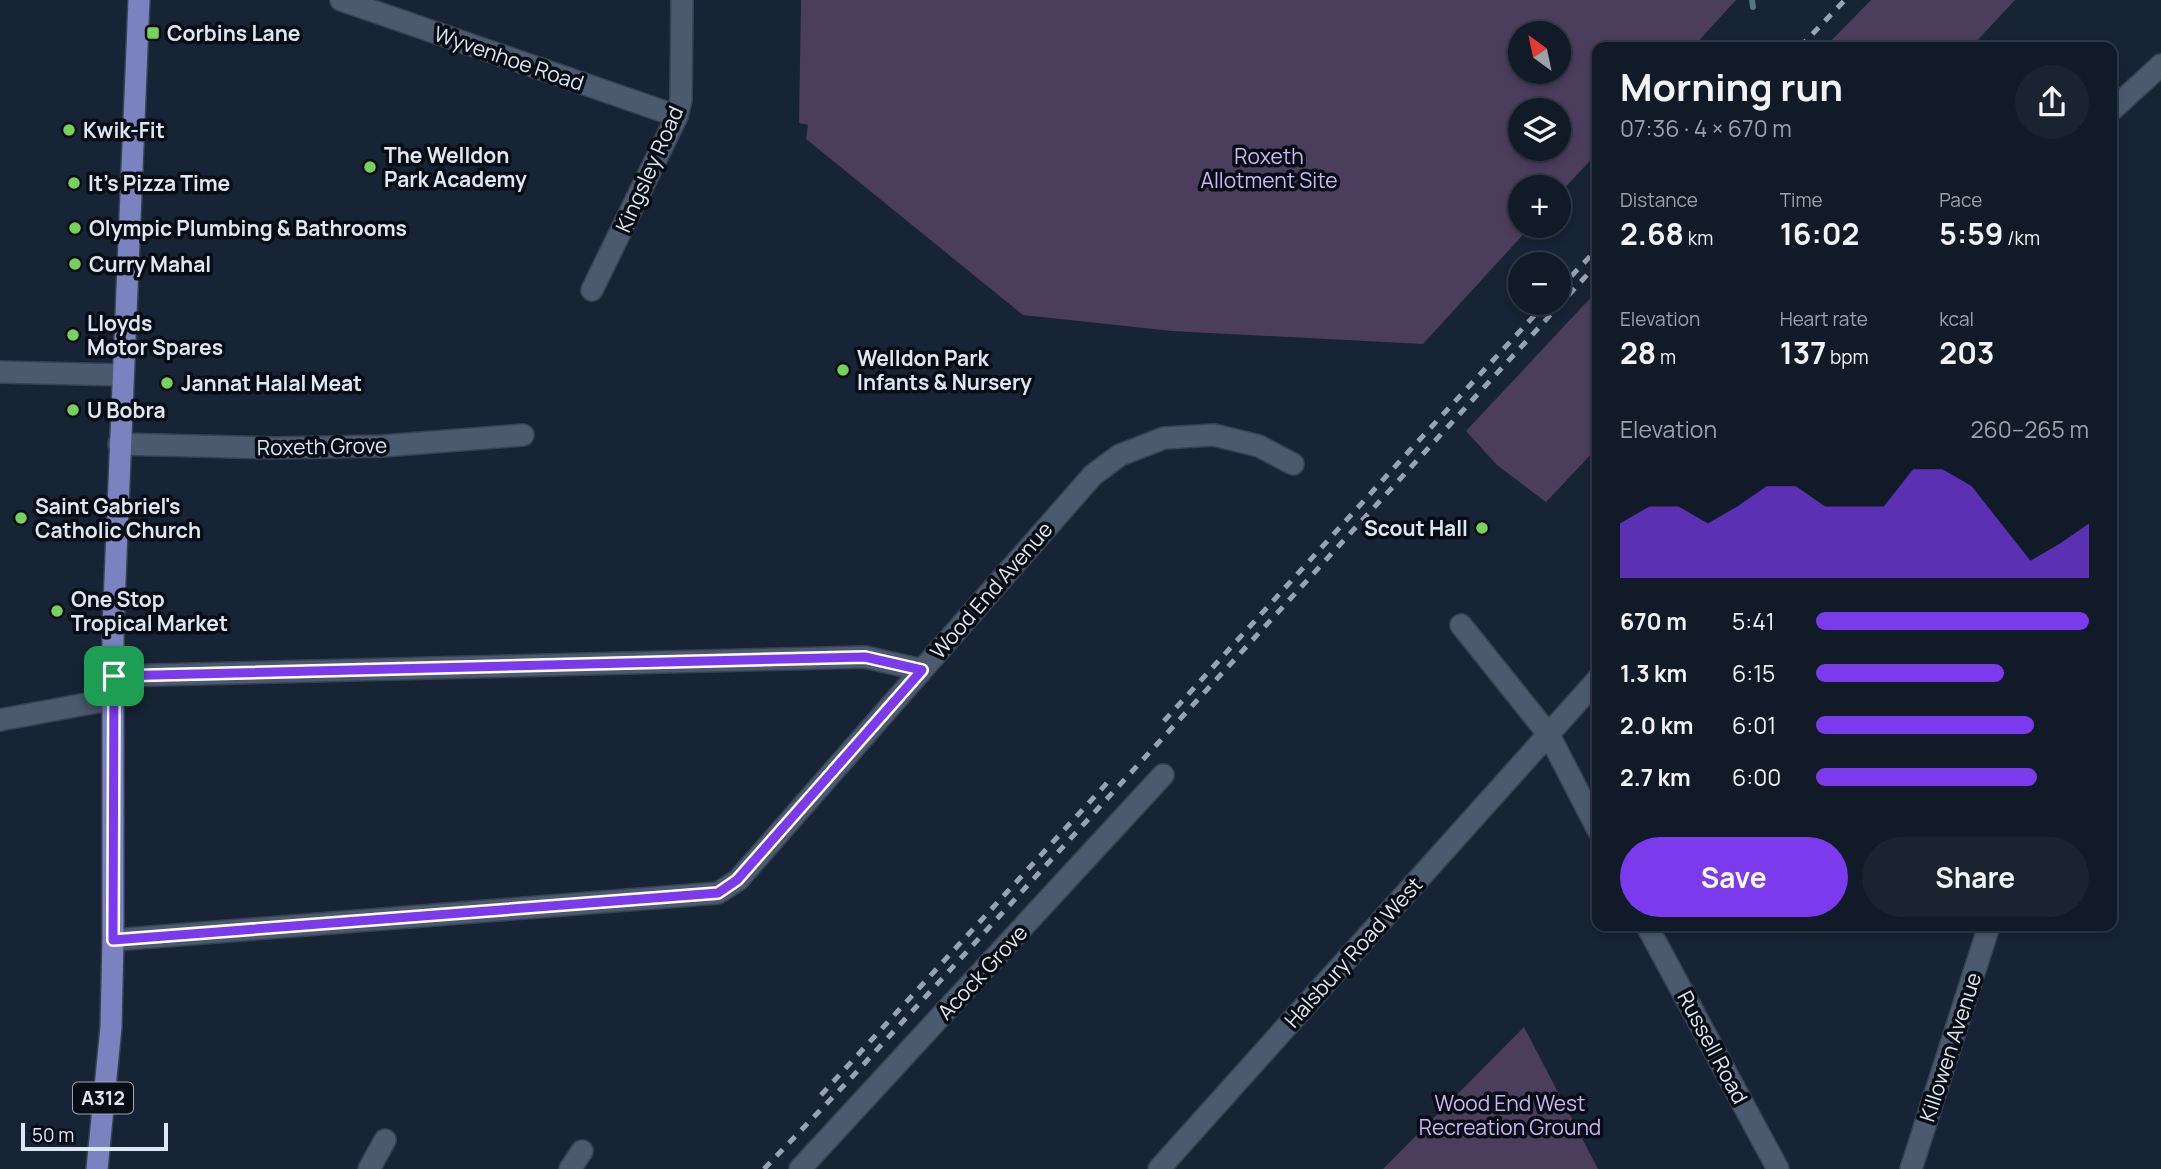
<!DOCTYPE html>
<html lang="en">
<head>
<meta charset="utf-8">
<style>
	body { margin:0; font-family:Manrope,sans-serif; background:#1a2430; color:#f1f3f6; height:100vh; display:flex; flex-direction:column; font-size:26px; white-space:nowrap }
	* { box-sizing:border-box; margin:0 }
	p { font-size:23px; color:#9ca1a8 }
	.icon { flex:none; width:38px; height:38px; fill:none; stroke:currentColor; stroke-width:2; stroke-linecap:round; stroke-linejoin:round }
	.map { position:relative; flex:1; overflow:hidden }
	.details { position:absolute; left:1592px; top:42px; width:525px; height:889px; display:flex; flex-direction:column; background:#111b28; border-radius:14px; box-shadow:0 4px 10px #0003,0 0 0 2px #303945 }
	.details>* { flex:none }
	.needle { width:46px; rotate:327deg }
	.buttons { position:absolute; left:1508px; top:21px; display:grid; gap:14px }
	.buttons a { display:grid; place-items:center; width:63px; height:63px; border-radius:50%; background:#111b28; box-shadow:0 4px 10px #0003,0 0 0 2px #303945; font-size:35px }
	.scale { position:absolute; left:21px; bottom:18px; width:147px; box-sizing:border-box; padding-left:7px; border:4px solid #dee7f3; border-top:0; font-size:19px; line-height:24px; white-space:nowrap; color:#dee7f3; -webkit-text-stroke:5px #070d15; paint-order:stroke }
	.pin { position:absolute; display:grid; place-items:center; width:60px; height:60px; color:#fff; margin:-30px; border-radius:14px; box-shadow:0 4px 10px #0006 }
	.round { display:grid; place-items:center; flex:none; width:74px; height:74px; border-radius:37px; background:#1a2430 }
	.headline { display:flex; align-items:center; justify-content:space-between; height:119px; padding:0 28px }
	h1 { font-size:38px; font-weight:700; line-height:52px }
	.stats { display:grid; grid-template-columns:repeat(3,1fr); gap:10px; height:119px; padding:7px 28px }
	.stats div { display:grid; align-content:center }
	.stats b { font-size:30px; font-weight:700 }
	.stats small { font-size:19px; font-weight:400 }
	.stats p { font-size:19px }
	.chart { height:196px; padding:14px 28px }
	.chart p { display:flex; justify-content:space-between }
	.chart svg { width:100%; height:126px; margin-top:7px; fill:#7c3aed; opacity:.7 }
	.cta { display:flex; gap:14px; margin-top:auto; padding:14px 28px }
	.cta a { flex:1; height:80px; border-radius:42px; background:#7c3aed; color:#fff; font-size:28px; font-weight:700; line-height:80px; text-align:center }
	.cta a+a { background:#1a2430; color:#f1f3f6 }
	ul { padding:0 28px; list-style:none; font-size:23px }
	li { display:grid; grid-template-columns:112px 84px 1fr; align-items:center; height:52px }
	li i { height:18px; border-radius:9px; background:#7c3aed }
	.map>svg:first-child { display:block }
</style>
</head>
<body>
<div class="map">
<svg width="2161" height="1169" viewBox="0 0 2161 1169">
	<rect width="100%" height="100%" fill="#172435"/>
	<g fill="#4b3d5c" fill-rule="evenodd">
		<path d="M801,0h935l-43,47h-95v105l-39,42v-7h-38v39h10l-108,118 -251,-13 -149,-16 -217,-176 2,-14 -9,-2zM1559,33v39h-38v-39zM1559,110v39h-38v-39z"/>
		<path d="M1871,0h144l-44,47h-146z"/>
		<path d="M1598,290v157l-52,55 -49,-37 -31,-34z"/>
		<path d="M1524,1027l74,142h-215z"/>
	</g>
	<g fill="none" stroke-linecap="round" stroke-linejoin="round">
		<path stroke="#517780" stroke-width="6" d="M1752,0l1,7"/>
		<g stroke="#384150" stroke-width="24">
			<g id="street">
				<path d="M341,0l336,116"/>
				<path d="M2112,110l49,-45"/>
				<path d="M592,290l85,-174 4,-16 1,-100"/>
				<path d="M0,372l123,3"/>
				<path d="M119,444l156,4 108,-2 140,-11"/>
				<path d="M1461,625l88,110 49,95"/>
				<path d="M114,676l751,-19 57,13"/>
				<path d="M0,720l113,-21"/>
				<path d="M1647,926l131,243"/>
				<path d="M113,940l605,-47 20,-13 355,-405 27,-20 44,-17 50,-3 45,11 34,18"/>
				<path d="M369,1169l16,-29"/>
				<path d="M570,1169l12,-18"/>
				<path d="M800,1169l363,-394"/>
				<path d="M1159,1169l439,-490"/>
				<path d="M1911,1169l78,-243"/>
			</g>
		</g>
		<g stroke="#384150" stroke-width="24">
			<path id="primary" d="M97,1169l14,-142 2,-87v-312l26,-628"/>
		</g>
		<use href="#street" stroke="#4b5a6e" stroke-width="21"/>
		<use href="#primary" stroke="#7a82c0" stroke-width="21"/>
		<g stroke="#98a2b0" stroke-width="5" stroke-dasharray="9 9" stroke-linecap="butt">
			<path d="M1800,47l45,-47"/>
			<path d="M1559,289l39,-41"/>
			<path d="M1164,721l247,-272 135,-146"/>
			<path d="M821,1095l286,-312"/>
			<path d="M764,1169l88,-92 746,-814"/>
		</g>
	</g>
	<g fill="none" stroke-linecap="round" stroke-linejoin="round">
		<g stroke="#fff" stroke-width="14">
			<path id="route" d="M865,657l57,13 -185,210 -19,13 -605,47 1,-264z"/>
		</g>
		<use href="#route" stroke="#7c3aed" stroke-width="9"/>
	</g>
	<g fill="#76d25a" stroke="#070d15" stroke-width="2.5">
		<rect x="146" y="26" width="14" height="14" rx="3.5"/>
		<circle cx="69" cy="130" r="7"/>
		<circle cx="370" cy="167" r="7"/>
		<circle cx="74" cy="183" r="7"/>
		<circle cx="75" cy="228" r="7"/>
		<circle cx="75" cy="264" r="7"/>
		<circle cx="73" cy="335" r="7"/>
		<circle cx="843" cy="370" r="7"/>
		<circle cx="167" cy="383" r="7"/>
		<circle cx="73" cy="410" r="7"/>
		<circle cx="21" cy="518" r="7"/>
		<circle cx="1482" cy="528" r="7"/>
		<circle cx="57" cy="611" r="7"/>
	</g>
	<g text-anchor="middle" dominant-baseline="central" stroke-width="7" stroke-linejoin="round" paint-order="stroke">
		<rect fill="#070d15" stroke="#9ea6b0" stroke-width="2" x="73" y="1082.5" width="60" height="31" rx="5"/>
		<g font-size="19" font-weight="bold" fill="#dee7f3">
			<text x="103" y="1098">A312</text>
		</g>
		<g font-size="21" font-weight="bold" fill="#dee7f3" stroke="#070d15" text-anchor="start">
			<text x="167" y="33">Corbins Lane</text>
			<text x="83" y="130">Kwik-Fit</text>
			<text x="384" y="155">The Welldon<tspan x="384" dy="24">Park Academy</tspan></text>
			<text x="88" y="183">It's Pizza Time</text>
			<text x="89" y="228">Olympic Plumbing &amp; Bathrooms</text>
			<text x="89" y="264">Curry Mahal</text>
			<text x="87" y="323">Lloyds<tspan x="87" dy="24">Motor Spares</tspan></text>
			<text x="857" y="358">Welldon Park<tspan x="857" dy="24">Infants &amp; Nursery</tspan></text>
			<text x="181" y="383">Jannat Halal Meat</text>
			<text x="87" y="410">U Bobra</text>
			<text x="35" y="506">Saint Gabriel's<tspan x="35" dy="24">Catholic Church</tspan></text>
			<text x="1468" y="528" text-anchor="end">Scout Hall</text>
			<text x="71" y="599">One Stop<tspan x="71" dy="24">Tropical Market</tspan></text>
		</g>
		<g font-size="21" fill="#dee7f3" stroke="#070d15">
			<text transform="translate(509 58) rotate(19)">Wyvenhoe Road</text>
			<text transform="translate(649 169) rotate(-66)">Kingsley Road</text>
			<text transform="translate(322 446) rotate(-1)">Roxeth Grove</text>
			<text transform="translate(991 590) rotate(-49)">Wood End Avenue</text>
			<text transform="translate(1353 952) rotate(-48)">Halsbury Road West</text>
			<text transform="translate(982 972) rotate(-47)">Acock Grove</text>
			<text transform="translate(1713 1047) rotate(62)">Russell Road</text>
			<text transform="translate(1950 1047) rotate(-72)">Killowen Avenue</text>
		</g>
		<g font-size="21" fill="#d1b4f6" stroke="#070d15">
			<text x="1269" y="156">Roxeth<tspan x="1269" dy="24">Allotment Site</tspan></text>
			<text x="1510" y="1103">Wood End West<tspan x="1510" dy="24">Recreation Ground</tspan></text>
		</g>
	</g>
</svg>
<div class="buttons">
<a><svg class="needle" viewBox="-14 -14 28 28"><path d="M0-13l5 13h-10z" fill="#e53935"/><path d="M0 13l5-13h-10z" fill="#9ca1a8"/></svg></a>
<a><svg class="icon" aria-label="layers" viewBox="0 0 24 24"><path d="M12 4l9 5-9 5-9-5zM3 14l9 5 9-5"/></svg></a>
<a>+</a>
<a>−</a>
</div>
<div class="scale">50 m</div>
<div class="pin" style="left:114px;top:676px;background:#1e9e55"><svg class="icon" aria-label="arrive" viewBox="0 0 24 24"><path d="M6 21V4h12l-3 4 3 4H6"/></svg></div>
<section class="details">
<div class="headline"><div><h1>Morning run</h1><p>07:36 · 4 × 670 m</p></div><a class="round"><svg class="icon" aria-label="share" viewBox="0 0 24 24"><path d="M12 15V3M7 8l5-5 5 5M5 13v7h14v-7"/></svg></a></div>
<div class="stats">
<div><p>Distance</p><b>2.68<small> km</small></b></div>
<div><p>Time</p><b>16:02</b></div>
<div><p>Pace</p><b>5:59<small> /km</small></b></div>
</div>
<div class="stats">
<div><p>Elevation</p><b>28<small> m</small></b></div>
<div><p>Heart rate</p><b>137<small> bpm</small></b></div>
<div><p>kcal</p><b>203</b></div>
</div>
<div class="chart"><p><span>Elevation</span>260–265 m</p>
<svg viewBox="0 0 160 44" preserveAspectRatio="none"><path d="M0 44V25L10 19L20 19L30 25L40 19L50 12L60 12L70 19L80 19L90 19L100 6L110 6L120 12L130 25L140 38L150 32L160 25V44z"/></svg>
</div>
<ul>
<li><b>670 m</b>5:41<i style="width:100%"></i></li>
<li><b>1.3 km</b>6:15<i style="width:69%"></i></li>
<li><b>2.0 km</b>6:01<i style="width:80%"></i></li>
<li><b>2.7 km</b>6:00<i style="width:81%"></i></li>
</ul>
<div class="cta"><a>Save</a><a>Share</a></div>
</section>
</div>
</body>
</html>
